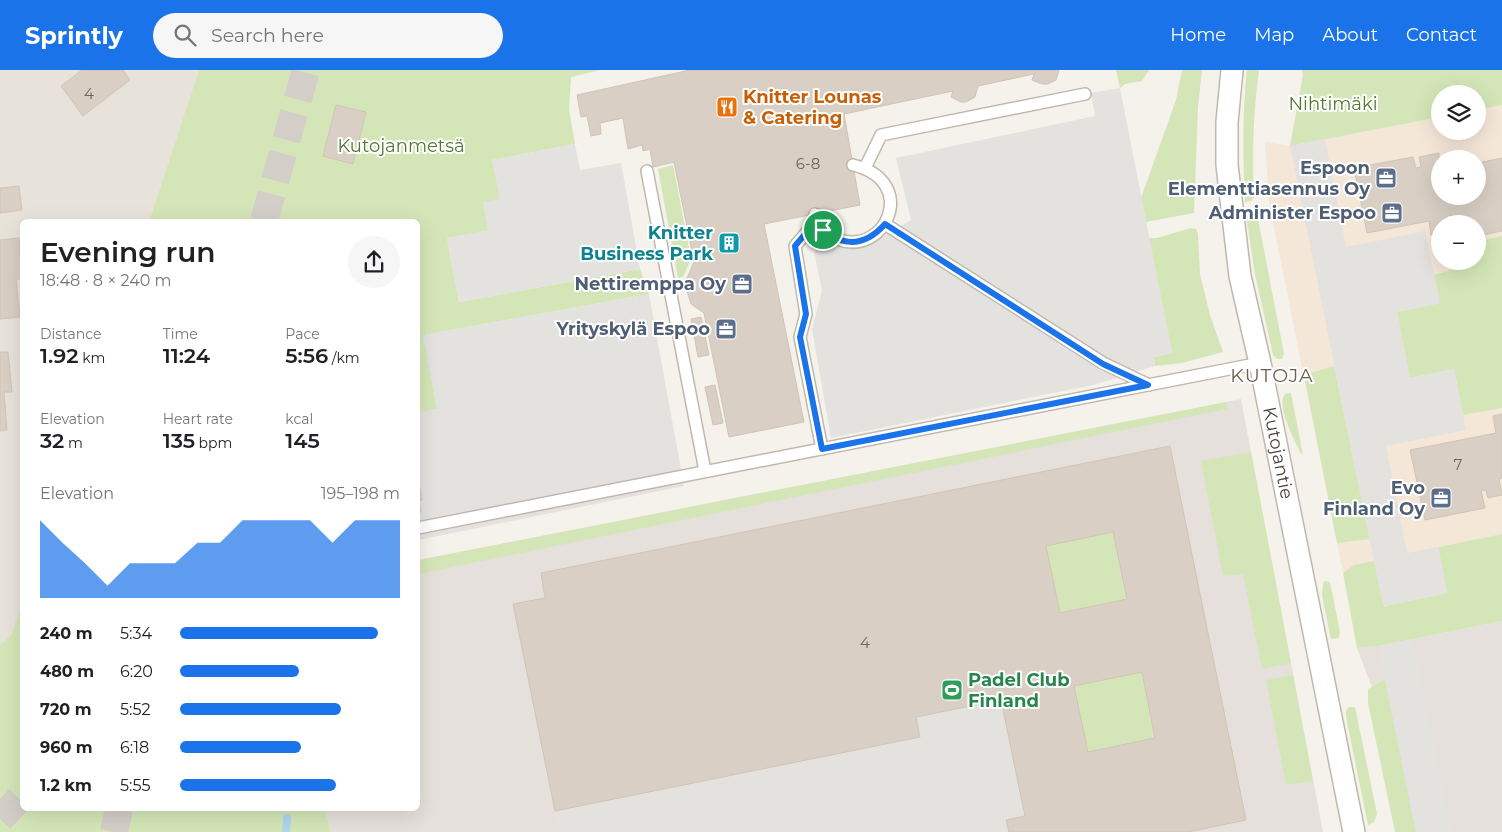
<!DOCTYPE html>
<html lang="en">
<head>
<meta charset="utf-8">
<style>
	body { margin:0; font-family:Montserrat,sans-serif; background:#f6f6f6; color:#202124; height:100vh; display:flex; flex-direction:column; font-size:19px; white-space:nowrap }
	* { box-sizing:border-box; margin:0 }
	p { font-size:16px; color:#757577 }
	.icon { flex:none; width:28px; height:28px; fill:none; stroke:currentColor; stroke-width:2; stroke-linecap:round; stroke-linejoin:round }
	.map { position:relative; flex:1; overflow:hidden }
	.side { position:absolute; left:20px; top:149px; width:400px; height:592px; display:flex; flex-direction:column; background:#fff; border-radius:8px; box-shadow:0 5px 20px #0002 }
	.side>* { flex:none }
	.fabs { position:absolute; left:1431px; top:15px; display:grid; gap:10px }
	.fabs a { display:grid; place-items:center; width:55px; height:55px; border-radius:50%; background:#fff; box-shadow:0 5px 20px #0002; font-size:25px }
	.pin { position:absolute; display:grid; place-items:center; width:42px; height:42px; color:#fff; margin:-21px; border:2px solid #fff; border-radius:50%; box-shadow:0 1px 5px #0007 }
	.round { display:grid; place-items:center; flex:none; width:52px; height:52px; border-radius:26px; background:#f6f6f6 }
	.summary { display:flex; align-items:center; justify-content:space-between; height:85px; padding:0 20px }
	h1 { font-size:28px; font-weight:600; line-height:38px }
	.metrics { display:grid; grid-template-columns:repeat(3,1fr); gap:8px; height:85px; padding:5px 20px }
	.metrics div { display:grid; align-content:center }
	.metrics b { font-size:21px; font-weight:600 }
	.metrics small { font-size:14px; font-weight:400 }
	.metrics p { font-size:14px }
	.chart { height:140px; padding:10px 20px }
	.chart p { display:flex; justify-content:space-between }
	.chart svg { width:100%; height:90px; margin-top:5px; fill:#1a73e8; opacity:.7 }
	ul { padding:0 20px; list-style:none; font-size:16px }
	li { display:grid; grid-template-columns:80px 60px 1fr; align-items:center; height:38px }
	li i { height:12px; border-radius:6px; background:#1a73e8 }
	header { display:flex; align-items:center; gap:30px; box-sizing:border-box; height:70px; padding:0 25px; background:#1a73e8; color:#fff }
	header strong { font-size:24px }
	nav { display:flex; gap:28px; margin-inline-start:auto; font-size:18px }
	.search { width:350px; height:45px; background:#f6f6f6; display:flex; align-items:center; gap:12px; box-sizing:border-box; padding:0 18px; border-radius:28px; color:#757577; font-size:19px }
	.map>svg:first-child { display:block }
</style>
</head>
<body>
<header>
<strong>Sprintly</strong>
<div class="search"><svg class="icon" aria-label="search" viewBox="0 0 24 24"><circle cx="10" cy="10" r="6"/><path d="M15 15l6 6"/></svg>Search here</div>
<nav><a>Home</a><a>Map</a><a>About</a><a>Contact</a></nav>
</header>
<div class="map">
<svg width="1502" height="762" viewBox="0 0 1502 762">
	<rect width="100%" height="100%" fill="#f5f1eb"/>
	<path fill="#e8e3da" d="M0,0h199l-50,151h-127v381l-11,33 -11,10z"/>
	<path fill="#f5e7d8" fill-rule="evenodd" d="M1502,35v131l-24,5v-17h-38v37h17l37,148 8,-1v126l-64,13 9,46 -64,13 -29,-41 -11,8 -74,-371 -4,-60 25,4 150,-29v14h38v-21zM1440,89h38v37h-38z"/>
	<g fill="#e5e0dc">
		<path d="M1241,329l82,433h-992l-6,-23h93v-236z"/>
		<path d="M1502,551v211h-101l-28,-142 -16,-42 21,-2z"/>
	</g>
	<g fill="#d4e6b7">
		<path d="M199,0h401l-29,7 -2,33 6,34 -82,16 7,39 -12,32 -41,7 12,64 181,-33 9,25 -225,41 13,74 -19,4v-192h-269z"/>
		<path d="M1116,0h33l-7,11 -17,3 -5,4z"/>
		<path d="M1182,0h20l-4,37 -4,106 -48,9 -5,-24 35,-98z"/>
		<path d="M1247,0h12c-6,44 -7,83 -5,127l-3,4 -6,1c-2,-45 -3,-88 2,-132z"/>
		<path d="M1302,0h200v35l-24,5v-16h-38v23l-150,29 13,-71z"/>
		<path d="M673,95l18,94 -8,18 -5,1 -20,-109z"/>
		<path d="M1246,145l12,4 26,135 -2,5h-5l-4,-4 -18,-81z"/>
		<path d="M1191,158l5,1 2,5 2,40 10,41 13,37 -41,11 -27,3 -1,-9 18,-4 -23,-115h8z"/>
		<path d="M1502,166v172l-39,7 -9,-46 -44,9 -13,-66 43,-9 -6,-28 24,-7 -1,-7h21v-20z"/>
		<path d="M1334,296l36,173 -33,4 -33,-168z"/>
		<path d="M1291,323l12,62 -3,-3c-6,-13 -24,-46 -15,-58z"/>
		<path d="M1226,332l1,7 -809,165v-14z"/>
		<path d="M1251,382l40,211 -29,6 -19,-95 -20,2 -22,-115z"/>
		<path d="M1113,462l14,67 -67,14 -14,-67z"/>
		<path d="M1502,464v87l-124,25 -21,2 -14,-75 11,-8 20,-4 10,45 63,-13 -9,-46z"/>
		<path d="M1325,511l5,1 10,50 -1,6 -8,1 -9,-43 1,-13z"/>
		<path d="M22,532v207h303l6,23h-331v-187l11,-10z"/>
		<path d="M1142,602l13,66 -67,14 -14,-66z"/>
		<path d="M1293,605l20,106 -27,4 -20,-105z"/>
		<path d="M1385,609l31,153h-21l-27,-129v-14z"/>
		<path d="M1349,637h6l22,107 -3,8 -6,3 -22,-108v-6z"/>
	</g>
	<g fill="#e4e2df">
		<path d="M1120,18l52,265 -18,4 1,9 -62,19 -262,53 -19,-109 10,-38 -8,-40 65,-12 32,-19 -15,-62 199,-42 -4,-23z"/>
		<path d="M1325,69l21,108 79,-16 15,72 -43,9 13,66 44,-9 12,61 -80,16 21,107 31,-6 9,46 -64,13 -93,-460z"/>
		<path d="M575,74l5,26 41,-7 19,106 -181,33 -12,-64 41,-8 -5,-28 17,-3 -8,-39z"/>
		<path d="M649,224l35,192 -266,54v-127l19,-4 -14,-74z"/>
		<path d="M1412,569l39,193h-35l-38,-186z"/>
		<path d="M1001,630l24,116 -19,4 3,12h-450l-4,-21 365,-74 -4,-20z"/>
	</g>
	<g fill="none" stroke-linecap="round" stroke-linejoin="round">
		<path stroke="#acd7ed" stroke-width="8" d="M286,762l1,-14"/>
	</g>
	<g fill="#d9cfc4" stroke="#d0c4b5" fill-rule="evenodd">
		<path d="M82,0h41l7,10 -47,36 -22,-30z"/>
		<path d="M690,0h369l-3,10 -8,4h-6l-10,-4 2,-6 -56,12 -3,11 -9,5h-5l-10,-5 2,-6 -109,23 16,91 -96,19 40,198 -75,15 -25,-124 -13,-9 -5,-16 1,-10 7,-16 -20,-100 -21,5 -3,-18 -7,2 -1,-6 -14,4 -5,-31 -23,5 1,11 -10,2 -4,-20 -6,1 -4,-22z"/>
		<path d="M336,35l30,7 -13,52 -30,-8z"/>
		<path d="M1439,83l1,43h38v-33l24,-5v73l-24,5v-12h-25l-1,-9 -5,1 2,8h-9v9l-9,2 -2,-14 -62,12 -13,-65 59,-11 3,11 5,-1 -2,-10z"/>
		<path d="M19,116l3,24 -22,3v-25z"/>
		<path d="M19,168l3,41h-6l4,38 -20,2v-79z"/>
		<path d="M701,247l8,38 -11,2 -7,-38z"/>
		<path d="M0,282h8l4,40h-8l3,38 -7,1z"/>
		<path d="M715,315l8,38 -10,2 -8,-38z"/>
		<path d="M1502,344v64l-3,1 3,16 -14,3 -2,-8 -5,1 4,17 -60,12 -15,-70 86,-17 -3,-17z"/>
		<path d="M1170,376l76,374 -58,12h-179l-3,-12 19,-4 -24,-116 -85,17 4,20 -365,74 -42,-207 32,-6 -4,-25zM1113,462l14,67 -67,14 -14,-67zM1142,602l13,66 -67,14 -14,-66z"/>
		<path d="M418,419h2l2,11 -4,1z"/>
		<path d="M420,434l1,8 -3,1v-8z"/>
	</g>
	<g fill="none" stroke-linecap="round" stroke-linejoin="round">
		<g stroke="#d3cec7" stroke-width="28" stroke-dasharray="28 14" stroke-linecap="butt">
			<path d="M264,151l42,-151"/>
			<path d="M0,749l22,-23"/>
			<path d="M114,762l5,-23"/>
		</g>
		<g stroke="#c0b8ae" stroke-width="14">
			<g id="service">
				<path d="M865,98l16,-33 204,-41"/>
				<path d="M647,101l58,300"/>
				<path d="M815,144c4,11 11,21 22,25 49,19 83,-58 16,-74"/>
				<path d="M817,150l-22,26 11,68 -6,23 22,112"/>
				<path d="M885,154l218,139 46,22"/>
				<path d="M418,458l842,-165"/>
			</g>
		</g>
		<g stroke="#c0b8ae" stroke-width="24">
			<g id="minor">
				<path id="s1" d="M1232,0l-5,52v43l13,111 20,87 94,469"/>
			</g>
		</g>
		<use href="#service" stroke="#fff" stroke-width="11"/>
		<use href="#minor" stroke="#fff" stroke-width="21"/>
	</g>
	<g fill="none" stroke-linecap="round" stroke-linejoin="round">
		<g stroke="#fff" stroke-width="10">
			<path id="route" d="M817,150c19,28 46,29 68,4l218,140 45,21 -326,64 -22,-112 6,-23 -11,-68z"/>
		</g>
		<use href="#route" stroke="#1a73e8" stroke-width="6"/>
	</g>
	<defs>
		<g id="restaurant-square" transform="scale(1.125)"><rect x="-9" y="-9" width="18" height="18" rx="4" fill="#e8710a" stroke="#fff"/><path d="M-5-6h1v4h1v-4h1v4h1v-4h1v5L-1.5 .5V6h-2V.5L-5-1ZM5-6V6H3V1.5H1.5Q1.5-4 5-6Z" fill="#fff"/></g>
		<g id="office-square" transform="scale(1.125)"><rect x="-9" y="-9" width="18" height="18" rx="4" fill="#5c6f8a" stroke="#fff"/><path d="M-6-3h4V-5.5h4V-3h4V5H-6ZM-1-4.5V-3h2v-1.5ZM-6 0V1H6V0Z" fill="#fff"/></g>
		<g id="building-square" transform="scale(1.125)"><rect x="-9" y="-9" width="18" height="18" rx="4" fill="#0f9aa8" stroke="#fff"/><path d="M-4-6H4V6H1V3H-1V6H-4ZM-2.5-4.3h1.7v1.8h-1.7ZM.8-4.3h1.7v1.8H.8ZM-2.5-1h1.7V.8h-1.7ZM.8-1h1.7V.8H.8Z" fill="#fff"/></g>
		<g id="stadium-square" transform="scale(1.125)"><rect x="-9" y="-9" width="18" height="18" rx="4" fill="#2e9e5b" stroke="#fff"/><path d="M0-5a6.5 5 0 1 0 0 10a6.5 5 0 1 0 0-10ZM-3.5-1.8h7v3.6h-7Z" fill="#fff"/></g>
	</defs>
	<g fill-rule="evenodd">
		<use href="#restaurant-square" x="727" y="37"/>
		<use href="#office-square" x="1386" y="108"/>
		<use href="#office-square" x="1392" y="143"/>
		<use href="#building-square" x="729" y="173"/>
		<use href="#office-square" x="742" y="214"/>
		<use href="#office-square" x="726" y="259"/>
		<use href="#office-square" x="1441" y="428"/>
		<use href="#stadium-square" x="952" y="620"/>
	</g>
	<g text-anchor="middle" dominant-baseline="central" stroke-width="4" stroke-linejoin="round" paint-order="stroke">
		<g font-size="15" fill="#6d655c">
			<text x="89" y="23">4</text>
			<text x="808" y="93">6-8</text>
			<text x="1458" y="394">7</text>
			<text x="865" y="572">4</text>
		</g>
		<g font-size="18" font-weight="bold" fill="#c56008" stroke="#fff" text-anchor="start">
			<text x="743" y="27">Knitter Lounas<tspan x="743" dy="21">&amp; Catering</tspan></text>
		</g>
		<g font-size="18" fill="#50782f" stroke="#fff">
			<text x="1333" y="34">Nihtimäki</text>
			<text x="401" y="76">Kutojanmetsä</text>
		</g>
		<g font-size="18" font-weight="bold" fill="#4e5e75" stroke="#fff" text-anchor="end">
			<text x="1370" y="98">Espoon<tspan x="1370" dy="21">Elementtiasennus Oy</tspan></text>
			<text x="1376" y="143">Administer Espoo</text>
			<text x="726" y="214">Nettiremppa Oy</text>
			<text x="710" y="259">Yrityskylä Espoo</text>
			<text x="1425" y="418">Evo<tspan x="1425" dy="21">Finland Oy</tspan></text>
		</g>
		<g font-size="18" font-weight="bold" fill="#0d838f" stroke="#fff" text-anchor="end">
			<text x="713" y="163">Knitter<tspan x="713" dy="21">Business Park</tspan></text>
		</g>
		<g font-size="18" fill="#494239" stroke="#fff">
			<text stroke="none"><textPath href="#s1" startOffset="388">Kutojantie</textPath></text>
		</g>
		<g font-size="18" font-weight="bold" fill="#27864d" stroke="#fff" text-anchor="start">
			<text x="968" y="610">Padel Club<tspan x="968" dy="21">Finland</tspan></text>
		</g>
		<g font-size="19" letter-spacing="1" fill="#6b5f51" stroke="#fff">
			<text x="1272" y="305">KUTOJA</text>
		</g>
	</g>
</svg>
<div class="fabs">
<a><svg class="icon" aria-label="layers" viewBox="0 0 24 24"><path d="M12 4l9 5-9 5-9-5zM3 14l9 5 9-5"/></svg></a>
<a>+</a>
<a>−</a>
</div>
<div class="pin" style="left:823px;top:160px;background:#1e9e55"><svg class="icon" aria-label="arrive" viewBox="0 0 24 24"><path d="M6 21V4h12l-3 4 3 4H6"/></svg></div>
<section class="side">
<div class="summary"><div><h1>Evening run</h1><p>18:48 · 8 × 240 m</p></div><a class="round"><svg class="icon" aria-label="share" viewBox="0 0 24 24"><path d="M12 15V3M7 8l5-5 5 5M5 13v7h14v-7"/></svg></a></div>
<div class="metrics">
<div><p>Distance</p><b>1.92<small> km</small></b></div>
<div><p>Time</p><b>11:24</b></div>
<div><p>Pace</p><b>5:56<small> /km</small></b></div>
</div>
<div class="metrics">
<div><p>Elevation</p><b>32<small> m</small></b></div>
<div><p>Heart rate</p><b>135<small> bpm</small></b></div>
<div><p>kcal</p><b>145</b></div>
</div>
<div class="chart"><p><span>Elevation</span>195–198 m</p>
<svg viewBox="0 0 160 44" preserveAspectRatio="none"><path d="M0 44V6L10 17L20 27L30 38L40 27L50 27L60 27L70 17L80 17L90 6L100 6L110 6L120 6L130 17L140 6L150 6L160 6V44z"/></svg>
</div>
<ul>
<li><b>240 m</b>5:34<i style="width:90%"></i></li>
<li><b>480 m</b>6:20<i style="width:54%"></i></li>
<li><b>720 m</b>5:52<i style="width:73%"></i></li>
<li><b>960 m</b>6:18<i style="width:55%"></i></li>
<li><b>1.2 km</b>5:55<i style="width:71%"></i></li>
</ul>
</section>
</div>
</body>
</html>
